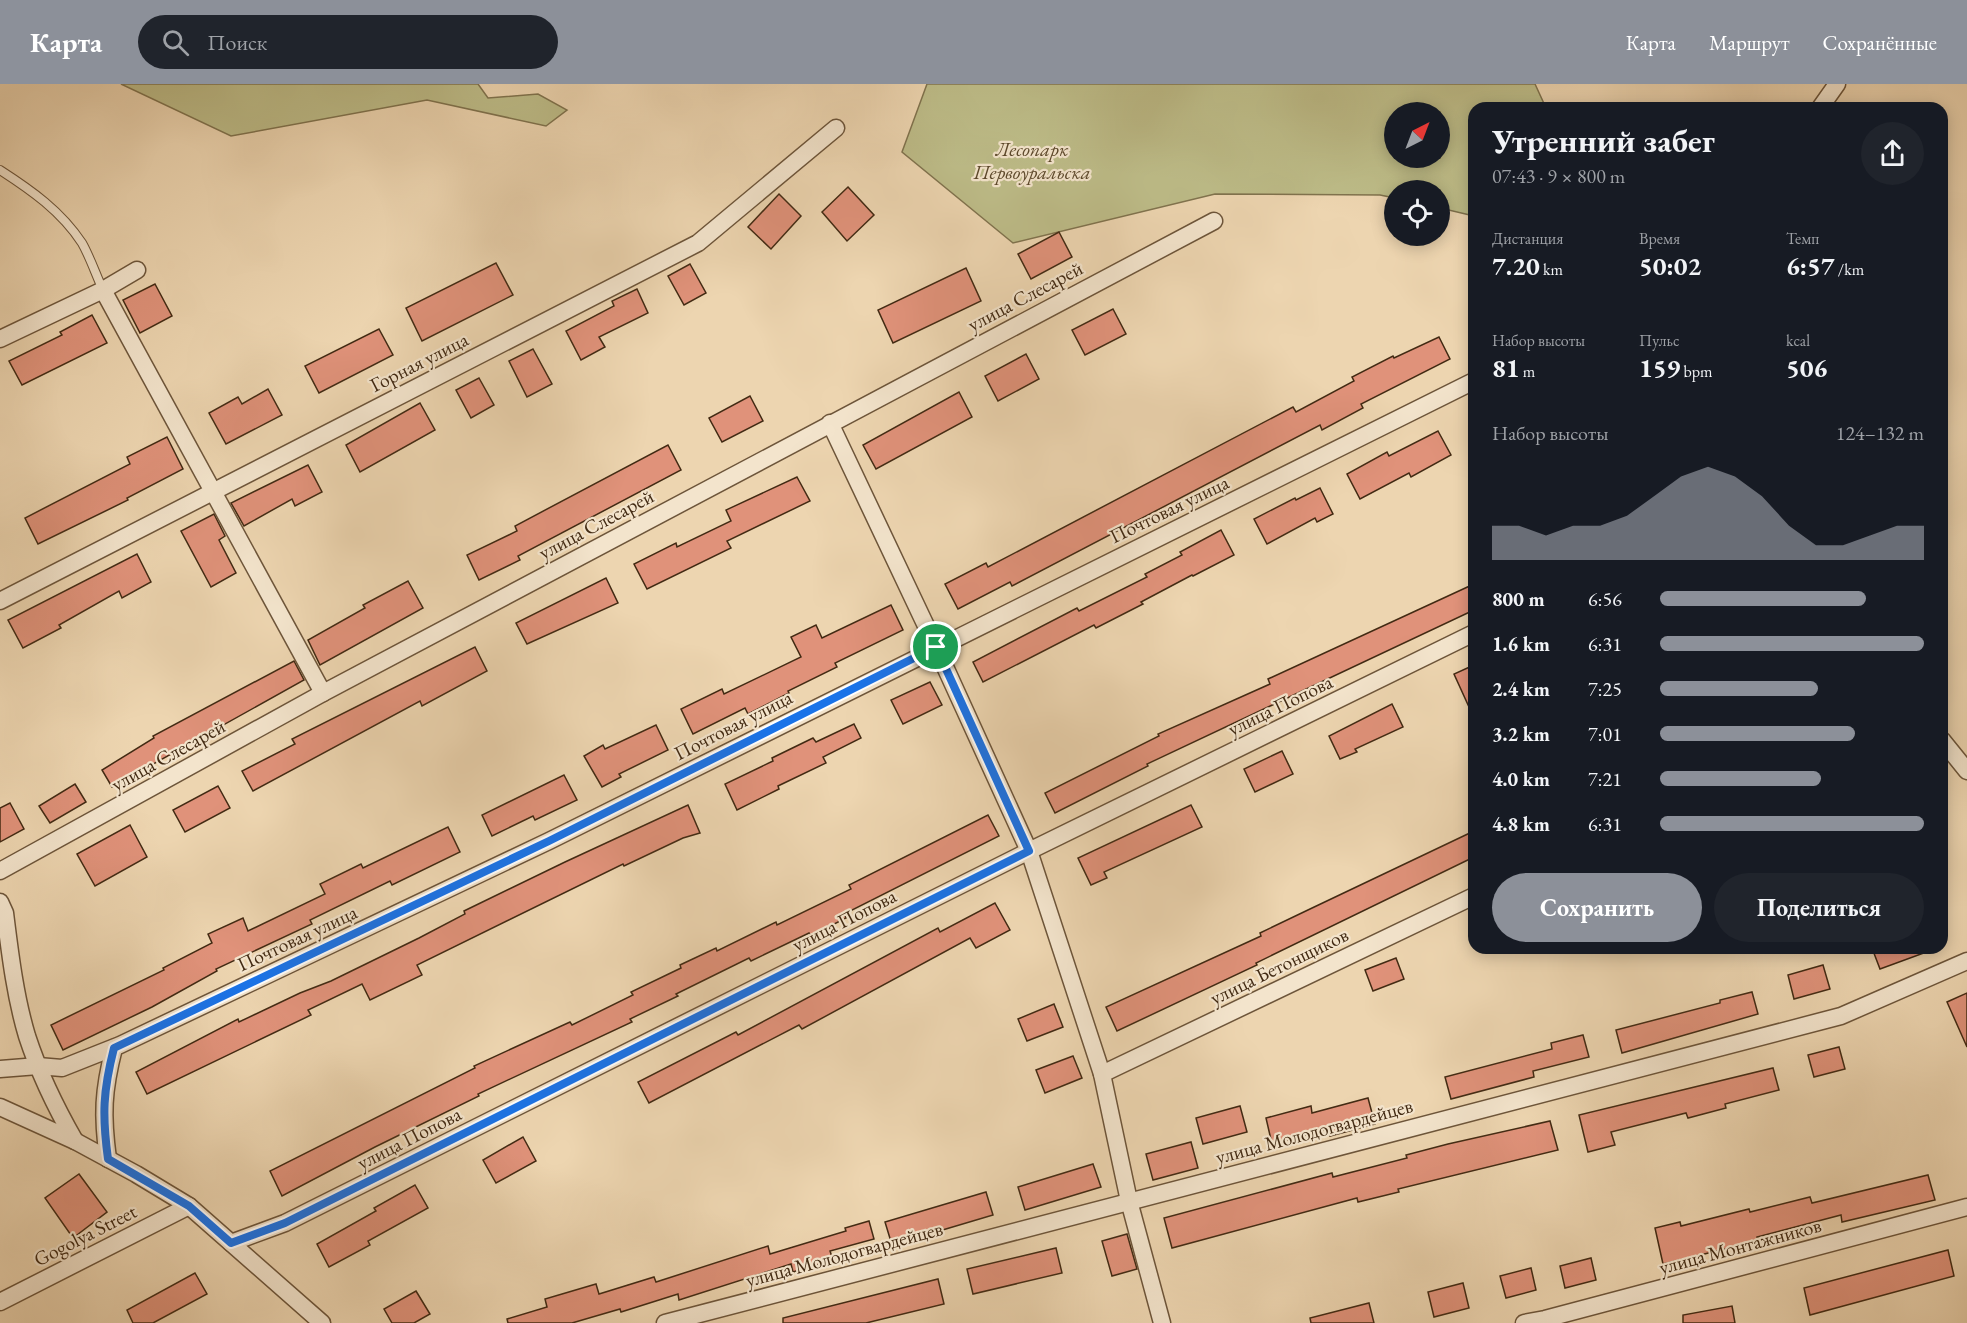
<!DOCTYPE html>
<html lang="ru">
<head>
<meta charset="utf-8">
<style>
	body { margin:0; font-family:"EB Garamond",serif; background:#20242c; color:#f1f3f6; height:100vh; display:flex; flex-direction:column; font-size:22px; white-space:nowrap }
	* { box-sizing:border-box; margin:0 }
	p { font-size:20px; color:#9ea1a6 }
	.icon { flex:none; width:33px; height:33px; fill:none; stroke:currentColor; stroke-width:2; stroke-linecap:round; stroke-linejoin:round }
	.map { position:relative; flex:1; overflow:hidden }
	.details { position:absolute; left:1468px; top:18px; width:480px; height:852px; display:flex; flex-direction:column; background:#171b24; border-radius:18px; box-shadow:0 3px 15px #0003 }
	.details>* { flex:none }
	.needle { width:39px; rotate:42deg }
	.controls { position:absolute; left:1384px; top:18px; display:grid; gap:12px }
	.controls a { display:grid; place-items:center; width:66px; height:66px; border-radius:50%; background:#171b24; box-shadow:0 3px 15px #0003; font-size:30px }
	.pin { position:absolute; display:grid; place-items:center; width:51px; height:51px; color:#fff; margin:-26px; border:3px solid #fff; border-radius:50%; box-shadow:0 2px 6px #0007 }
	.round { display:grid; place-items:center; flex:none; width:63px; height:63px; border-radius:32px; background:#20242c }
	.headline { display:flex; align-items:center; justify-content:space-between; height:102px; padding:0 24px }
	h1 { font-size:33px; font-weight:700; line-height:45px }
	.metrics { display:grid; grid-template-columns:repeat(3,1fr); gap:9px; height:102px; padding:6px 24px }
	.metrics div { display:grid; align-content:center }
	.metrics b { font-size:26px; font-weight:700 }
	.metrics small { font-size:16px; font-weight:400 }
	.metrics p { font-size:16px }
	.chart { height:168px; padding:12px 24px }
	.chart p { display:flex; justify-content:space-between }
	.chart svg { width:100%; height:108px; margin-top:6px; fill:#8c9099; opacity:.7 }
	.action { display:flex; gap:12px; margin-top:auto; padding:12px 24px }
	.action a { flex:1; height:69px; border-radius:36px; background:#8c9099; color:#fff; font-size:24px; font-weight:700; line-height:69px; text-align:center }
	.action a+a { background:#20242c; color:#f1f3f6 }
	ul { padding:0 24px; list-style:none; font-size:20px }
	li { display:grid; grid-template-columns:96px 72px 1fr; align-items:center; height:45px }
	li i { height:15px; border-radius:8px; background:#8c9099 }
	header { display:flex; align-items:center; gap:36px; box-sizing:border-box; height:84px; padding:0 30px; background:#8c9099; color:#fff }
	header strong { font-size:28px }
	nav { display:flex; gap:33px; margin-inline-start:auto; font-size:21px }
	.search { width:420px; height:54px; background:#20242c; display:flex; align-items:center; gap:15px; box-sizing:border-box; padding:0 21px; border-radius:33px; color:#9ea1a6; font-size:22px }
	.map>svg:first-child { display:block }
</style>
</head>
<body>
<header>
<strong>Карта</strong>
<div class="search"><svg class="icon" aria-label="search" viewBox="0 0 24 24"><circle cx="10" cy="10" r="6"/><path d="M15 15l6 6"/></svg>Поиск</div>
<nav><a>Карта</a><a>Маршрут</a><a>Сохранённые</a></nav>
</header>
<div class="map">
<svg width="1967" height="1239" viewBox="0 0 1967 1239">
	<rect width="100%" height="100%" fill="#edd5b0"/>
	<filter id="stains"><feTurbulence type="fractalNoise" baseFrequency=".00333" numOctaves="4"/><feColorMatrix values="0 0 0 0 .2 0 0 0 0 .09 0 0 0 0 .02 0 0 0 .5 -.17"/></filter>
	<radialGradient id="worn" r=".72"><stop offset=".6" stop-color="#630" stop-opacity="0"/><stop offset="1" stop-color="#630" stop-opacity=".3"/></radialGradient>
	<g fill="#bdbc88" stroke="#80734e" stroke-width="1.5" fill-rule="evenodd">
		<path d="M121,0h357l10,14 50,-4 29,16 -21,16 -119,-26 -196,36z"/>
		<path d="M927,0h608l11,24h-72v108l-34,-8v-18h-45v8l-15,-3 -165,-1 -202,49 -111,-91zM1395,28h45v46h-45z"/>
	</g>
	<g fill="#e0927a" stroke="#422a13" stroke-width="1.5">
		<path d="M848,103l26,28 -27,26 -25,-29z"/>
		<path d="M779,110l22,22 -30,33 -23,-22z"/>
		<path d="M1059,148l13,25 -41,22 -13,-25z"/>
		<path d="M496,179l17,32 -91,46 -16,-33z"/>
		<path d="M690,180l16,29 -22,12 -16,-29z"/>
		<path d="M966,184l15,33 -88,42 -15,-33z"/>
		<path d="M155,200l17,32 -32,17 -17,-33z"/>
		<path d="M637,205l11,24 -49,24 6,10 -24,13 -15,-29 48,-25 -2,-5z"/>
		<path d="M1113,225l13,25 -41,21 -13,-25z"/>
		<path d="M92,231l15,28 -85,42 -13,-24 53,-26 -2,-3z"/>
		<path d="M379,245l14,26 -74,38 -14,-27z"/>
		<path d="M1439,253l11,22 -89,45 2,4 -41,22 -2,-5 -308,161 -2,-4 -52,27 -13,-25 41,-21 2,4 305,-160 3,5 58,-31 -2,-4 41,-21 1,2z"/>
		<path d="M533,265l19,35 -25,13 -18,-36z"/>
		<path d="M1026,270l13,25 -41,22 -13,-25z"/>
		<path d="M479,294l15,27 -23,13 -15,-28z"/>
		<path d="M268,305l14,26 -56,29 -17,-31 29,-16 4,7z"/>
		<path d="M959,308l13,25 -96,52 -13,-24z"/>
		<path d="M750,312l13,25 -41,21 -13,-24z"/>
		<path d="M420,319l15,27 -75,42 -14,-27z"/>
		<path d="M1438,347l13,24 -40,22 -2,-4 -49,26 -13,-25 40,-22 2,4z"/>
		<path d="M167,353l16,32 -56,29 1,2 -90,44 -13,-26 105,-54 -3,-7z"/>
		<path d="M668,361l13,25 -163,86 2,4 -41,20 -12,-25 50,-24 -2,-5z"/>
		<path d="M308,381l14,27 -27,14 -3,-7 -48,27 -13,-23z"/>
		<path d="M797,393l13,24 -83,40 4,7 -84,41 -13,-25 42,-21 1,4 54,-26 -5,-11z"/>
		<path d="M1320,404l13,26 -16,8 -2,-4 -48,26 -13,-25 41,-21 1,2z"/>
		<path d="M214,430l11,22 -6,4 17,33 -25,14 -30,-56z"/>
		<path d="M1221,446l13,25 -41,21 -1,-1 -51,27 2,2 -47,24 -2,-3 -111,57 -10,-20 104,-54 2,3 68,-34 -2,-3 37,-19 -2,-3z"/>
		<path d="M137,470l14,28 -29,16 -3,-7 -60,34 2,3 -38,20 -15,-28z"/>
		<path d="M606,494l12,25 -91,41 -11,-21z"/>
		<path d="M408,497l15,27 -103,57 -12,-25 57,-32 -2,-3z"/>
		<path d="M1474,500v26l-327,154 1,2 -93,47 -10,-20 114,-57 -1,-2 112,-50 -2,-5z"/>
		<path d="M891,521l12,25 -68,33 2,4 -49,24 1,2 -41,21 -3,-6 -52,26 -12,-25 41,-20 2,5 77,-37 -10,-20 25,-12 6,13z"/>
		<path d="M475,563l12,24 -65,35 -2,-5 -167,90 -11,-20 53,-27 -3,-5z"/>
		<path d="M294,577l10,19 -192,107 -10,-17 52,-32 -1,-2z"/>
		<path d="M1474,581v53l-20,-44z"/>
		<path d="M930,598l12,23 -39,19 -12,-24z"/>
		<path d="M1392,620l11,23 -48,22 2,3 -17,7 -11,-23z"/>
		<path d="M854,640l7,14 -38,19 3,6 -48,23 1,3 -42,21 -12,-26 48,-23 -1,-3 41,-20 3,4z"/>
		<path d="M656,641l12,25 -49,24 2,3 -19,10 -18,-31 19,-11 2,4z"/>
		<path d="M1282,667l11,23 -38,18 -11,-23z"/>
		<path d="M564,691l13,25 -42,20 -2,-4 -41,20 -10,-21z"/>
		<path d="M75,700l11,18 -36,21 -11,-17z"/>
		<path d="M218,702l12,22 -45,24 -12,-22z"/>
		<path d="M10,719l14,26 -24,13v-34z"/>
		<path d="M688,721l12,28 -17,5 -59,28 -1,-2 -206,101 5,10 -52,25 -8,-16 -54,26 3,5 -164,79 -11,-22 102,-53 1,3 61,-29 31,-12 88,-43 46,-24 -1,-3 101,-49z"/>
		<path d="M1191,721l11,22 -98,45 3,6 -16,7 -13,-27z"/>
		<path d="M988,731l11,21 -155,78 2,4 -35,18 -2,-3 -58,28 -2,-3 -73,36 2,2 -48,23 2,3 -154,72 1,2 -104,51 -93,49 -12,-25 205,-103 -1,-2 96,-44 2,3 61,-30 -2,-3 50,-24 -1,-3 36,-17 1,3 59,-29 1,3 74,-36 -2,-4z"/>
		<path d="M130,741l17,32 -52,29 -18,-32z"/>
		<path d="M448,743l12,25 -68,33 -2,-4 -80,39 2,4 -96,45 1,2 -65,36 -89,43 -12,-25 113,-55 -1,-2 49,-25 -4,-9 35,-16 5,13 77,-37 -5,-10 41,-20 2,4z"/>
		<path d="M1474,747v26l-218,106 1,2 -140,66 -11,-24 155,-71 -1,-3 50,-24z"/>
		<path d="M995,819l15,27 -34,18 -6,-10 -168,91 -3,-4 -150,78 -11,-21 98,-50 2,3 200,-107 2,4z"/>
		<path d="M1872,864h60v2l-52,19z"/>
		<path d="M1396,874l8,21 -31,12 -8,-21z"/>
		<path d="M1823,881l7,24 -36,10 -6,-24z"/>
		<path d="M1752,908l6,22 -136,39 -6,-23 104,-27v-3z"/>
		<path d="M1967,909v54l-20,-45z"/>
		<path d="M1054,920l9,23 -36,14 -9,-22z"/>
		<path d="M1583,951l6,22 -56,14 1,6 -83,22 -6,-22 107,-28 -1,-6z"/>
		<path d="M1839,963l6,22 -31,8 -6,-22z"/>
		<path d="M1073,972l9,22 -37,15 -9,-23z"/>
		<path d="M1773,984l6,22 -54,14 1,4 -38,10 -2,-5 -75,19 4,13 -27,7 -9,-37z"/>
		<path d="M1368,1014l7,26 -45,12 -2,-7 -56,15 -6,-26 45,-12 1,7z"/>
		<path d="M1240,1022l7,26 -44,12 -7,-26z"/>
		<path d="M1550,1037l8,29 -160,39 1,3 -41,10 -1,-4 -185,50 -8,-30 168,-45 1,4 74,-19 -1,-3 42,-11z"/>
		<path d="M523,1053l13,24 -40,22 -13,-23z"/>
		<path d="M1191,1058l7,26 -45,12 -7,-26z"/>
		<path d="M1093,1080l8,23 -76,23 -7,-23z"/>
		<path d="M79,1090l28,38 -34,26 -28,-40z"/>
		<path d="M1928,1091l7,25 -93,22 -1,-7 -84,22 1,4 -95,23 -8,-36 25,-6 1,4 68,-17 1,3 60,-15 2,6z"/>
		<path d="M415,1101l13,23 -60,33 2,4 -41,22 -12,-23 59,-33 -2,-3z"/>
		<path d="M986,1108l7,23 -101,30 -7,-23z"/>
		<path d="M869,1137l5,18 -44,12 3,9 -40,12 -2,-8 -112,36 -1,-6 -57,18 -1,-3 -48,14h-64l-1,-4 40,-12 -2,-8 51,-15 3,10 55,-17 2,5 112,-36 2,8 76,-23 -1,-3z"/>
		<path d="M1127,1150l10,35 -25,7 -10,-35z"/>
		<path d="M1056,1164l6,25 -89,21 -6,-25z"/>
		<path d="M1948,1166l6,26 -144,39 -6,-27z"/>
		<path d="M1591,1174l5,22 -31,8 -5,-22z"/>
		<path d="M1531,1184l5,22 -30,8 -6,-22z"/>
		<path d="M195,1189l12,21 -54,29h-20l-6,-13z"/>
		<path d="M938,1195l6,25 -78,19h-83v-5z"/>
		<path d="M1463,1199l6,25 -35,9 -6,-25z"/>
		<path d="M416,1207l14,23 -16,9h-22l-8,-14z"/>
		<path d="M1369,1219l5,20h-63l-1,-5z"/>
		<path d="M1732,1222l3,17h-52v-8z"/>
	</g>
	<g fill="none" stroke-linecap="round" stroke-linejoin="round">
		<g stroke="#6d553a" stroke-width="10">
			<path id="service" d="M0,86c31,20 61,41 82,73 8,14 14,32 21,47"/>
		</g>
		<g stroke="#6d553a" stroke-width="19">
			<g id="minor">
				<path d="M1820,24l17,-24"/>
				<path d="M103,206l220,403"/>
				<path d="M0,255l103,-49 34,-20"/>
				<path d="M830,339l106,224 93,204 73,223 27,127 33,122"/>
				<path d="M0,517l698,-358 138,-115"/>
				<path d="M1942,656l25,31"/>
				<path d="M0,787l323,-178 891,-472"/>
				<path d="M0,818l5,11c5,40 10,83 22,123 12,37 29,72 48,105"/>
				<path d="M0,985l38,-3 24,2 58,-23 429,-204 925,-460"/>
				<path d="M1102,990l372,-178"/>
				<path d="M0,1023l75,34 61,33 53,32 133,117"/>
				<path d="M108,1075c-6,-44 -5,-68 6,-111"/>
				<path d="M231,1159l54,-20 744,-372 445,-218"/>
				<path d="M0,1218l189,-96"/>
				<path d="M665,1239l1176,-307 126,-55"/>
				<path d="M1524,1239l21,-4 422,-112"/>
			</g>
		</g>
		<use href="#service" stroke="#f3e4cc" stroke-width="8"/>
		<use href="#minor" stroke="#f3e4cc" stroke-width="16"/>
	</g>
	<g fill="none" stroke-linecap="round" stroke-linejoin="round">
		<g stroke="#fff" stroke-width="12">
			<path id="route" d="M936,563l93,204 -744,372 -54,20 -42,-37 -81,-47c-6,-44 -5,-68 6,-111l435,-207z"/>
		</g>
		<use href="#route" stroke="#1a73e8" stroke-width="8"/>
	</g>
	<g text-anchor="middle" dominant-baseline="central" stroke-width="4.5" stroke-linejoin="round" paint-order="stroke">
		<g font-size="20" font-style="italic" fill="#5b472a" stroke="#f3e4cc">
			<text x="1032" y="65">Лесопарк<tspan x="1032" dy="23">Первоуральска</tspan></text>
		</g>
		<g font-size="20" fill="#422a13" stroke="#f3e4cc">
			<text transform="translate(1025 212) rotate(-28)">улица Слесарей</text>
			<text transform="translate(419 278) rotate(-27)">Горная улица</text>
			<text transform="translate(1169 425) rotate(-26)">Почтовая улица</text>
			<text transform="translate(596 440) rotate(-28)">улица Слесарей</text>
			<text transform="translate(1280 621) rotate(-26)">улица Попова</text>
			<text transform="translate(733 641) rotate(-27)">Почтовая улица</text>
			<text transform="translate(168 671) rotate(-29)">улица Слесарей</text>
			<text transform="translate(844 836) rotate(-27)">улица Попова</text>
			<text transform="translate(297 854) rotate(-25)">Почтовая улица</text>
			<text transform="translate(1279 882) rotate(-26)">улица Бетонщиков</text>
			<text transform="translate(1314 1047) rotate(-15)">улица Молодогвардейцев</text>
			<text transform="translate(409 1054) rotate(-27)">улица Попова</text>
			<text transform="translate(85 1151) rotate(-27)">Gogolya Street</text>
			<text transform="translate(1740 1162) rotate(-15)">улица Монтажников</text>
			<text transform="translate(844 1170) rotate(-15)">улица Молодогвардейцев</text>
		</g>
	</g>
	<rect width="100%" height="100%" filter="url(#stains)"/>
	<rect width="100%" height="100%" fill="url(#worn)"/>
</svg>
<div class="controls">
<a><svg class="needle" viewBox="-14 -14 28 28"><path d="M0-13l5 13h-10z" fill="#e53935"/><path d="M0 13l5-13h-10z" fill="#9ea1a6"/></svg></a>
<a><svg class="icon" aria-label="locate" viewBox="0 0 24 24"><circle cx="12" cy="12" r="6"/><path d="M12 2v4M12 18v4M2 12h4M18 12h4"/></svg></a>
</div>
<div class="pin" style="left:936px;top:563px;background:#1e9e55"><svg class="icon" aria-label="arrive" viewBox="0 0 24 24"><path d="M6 21V4h12l-3 4 3 4H6"/></svg></div>
<section class="details">
<div class="headline"><div><h1>Утренний забег</h1><p>07:43 · 9 × 800 m</p></div><a class="round"><svg class="icon" aria-label="share" viewBox="0 0 24 24"><path d="M12 15V3M7 8l5-5 5 5M5 13v7h14v-7"/></svg></a></div>
<div class="metrics">
<div><p>Дистанция</p><b>7.20<small> km</small></b></div>
<div><p>Время</p><b>50:02</b></div>
<div><p>Темп</p><b>6:57<small> /km</small></b></div>
</div>
<div class="metrics">
<div><p>Набор высоты</p><b>81<small> m</small></b></div>
<div><p>Пульс</p><b>159<small> bpm</small></b></div>
<div><p>kcal</p><b>506</b></div>
</div>
<div class="chart"><p><span>Набор высоты</span>124–132 m</p>
<svg viewBox="0 0 160 44" preserveAspectRatio="none"><path d="M0 44V30L10 30L20 34L30 30L40 30L50 26L60 18L70 10L80 6L90 10L100 18L110 30L120 38L130 38L140 34L150 30L160 30V44z"/></svg>
</div>
<ul>
<li><b>800 m</b>6:56<i style="width:78%"></i></li>
<li><b>1.6 km</b>6:31<i style="width:100%"></i></li>
<li><b>2.4 km</b>7:25<i style="width:60%"></i></li>
<li><b>3.2 km</b>7:01<i style="width:74%"></i></li>
<li><b>4.0 km</b>7:21<i style="width:61%"></i></li>
<li><b>4.8 km</b>6:31<i style="width:100%"></i></li>
</ul>
<div class="action"><a>Сохранить</a><a>Поделиться</a></div>
</section>
</div>
</body>
</html>
